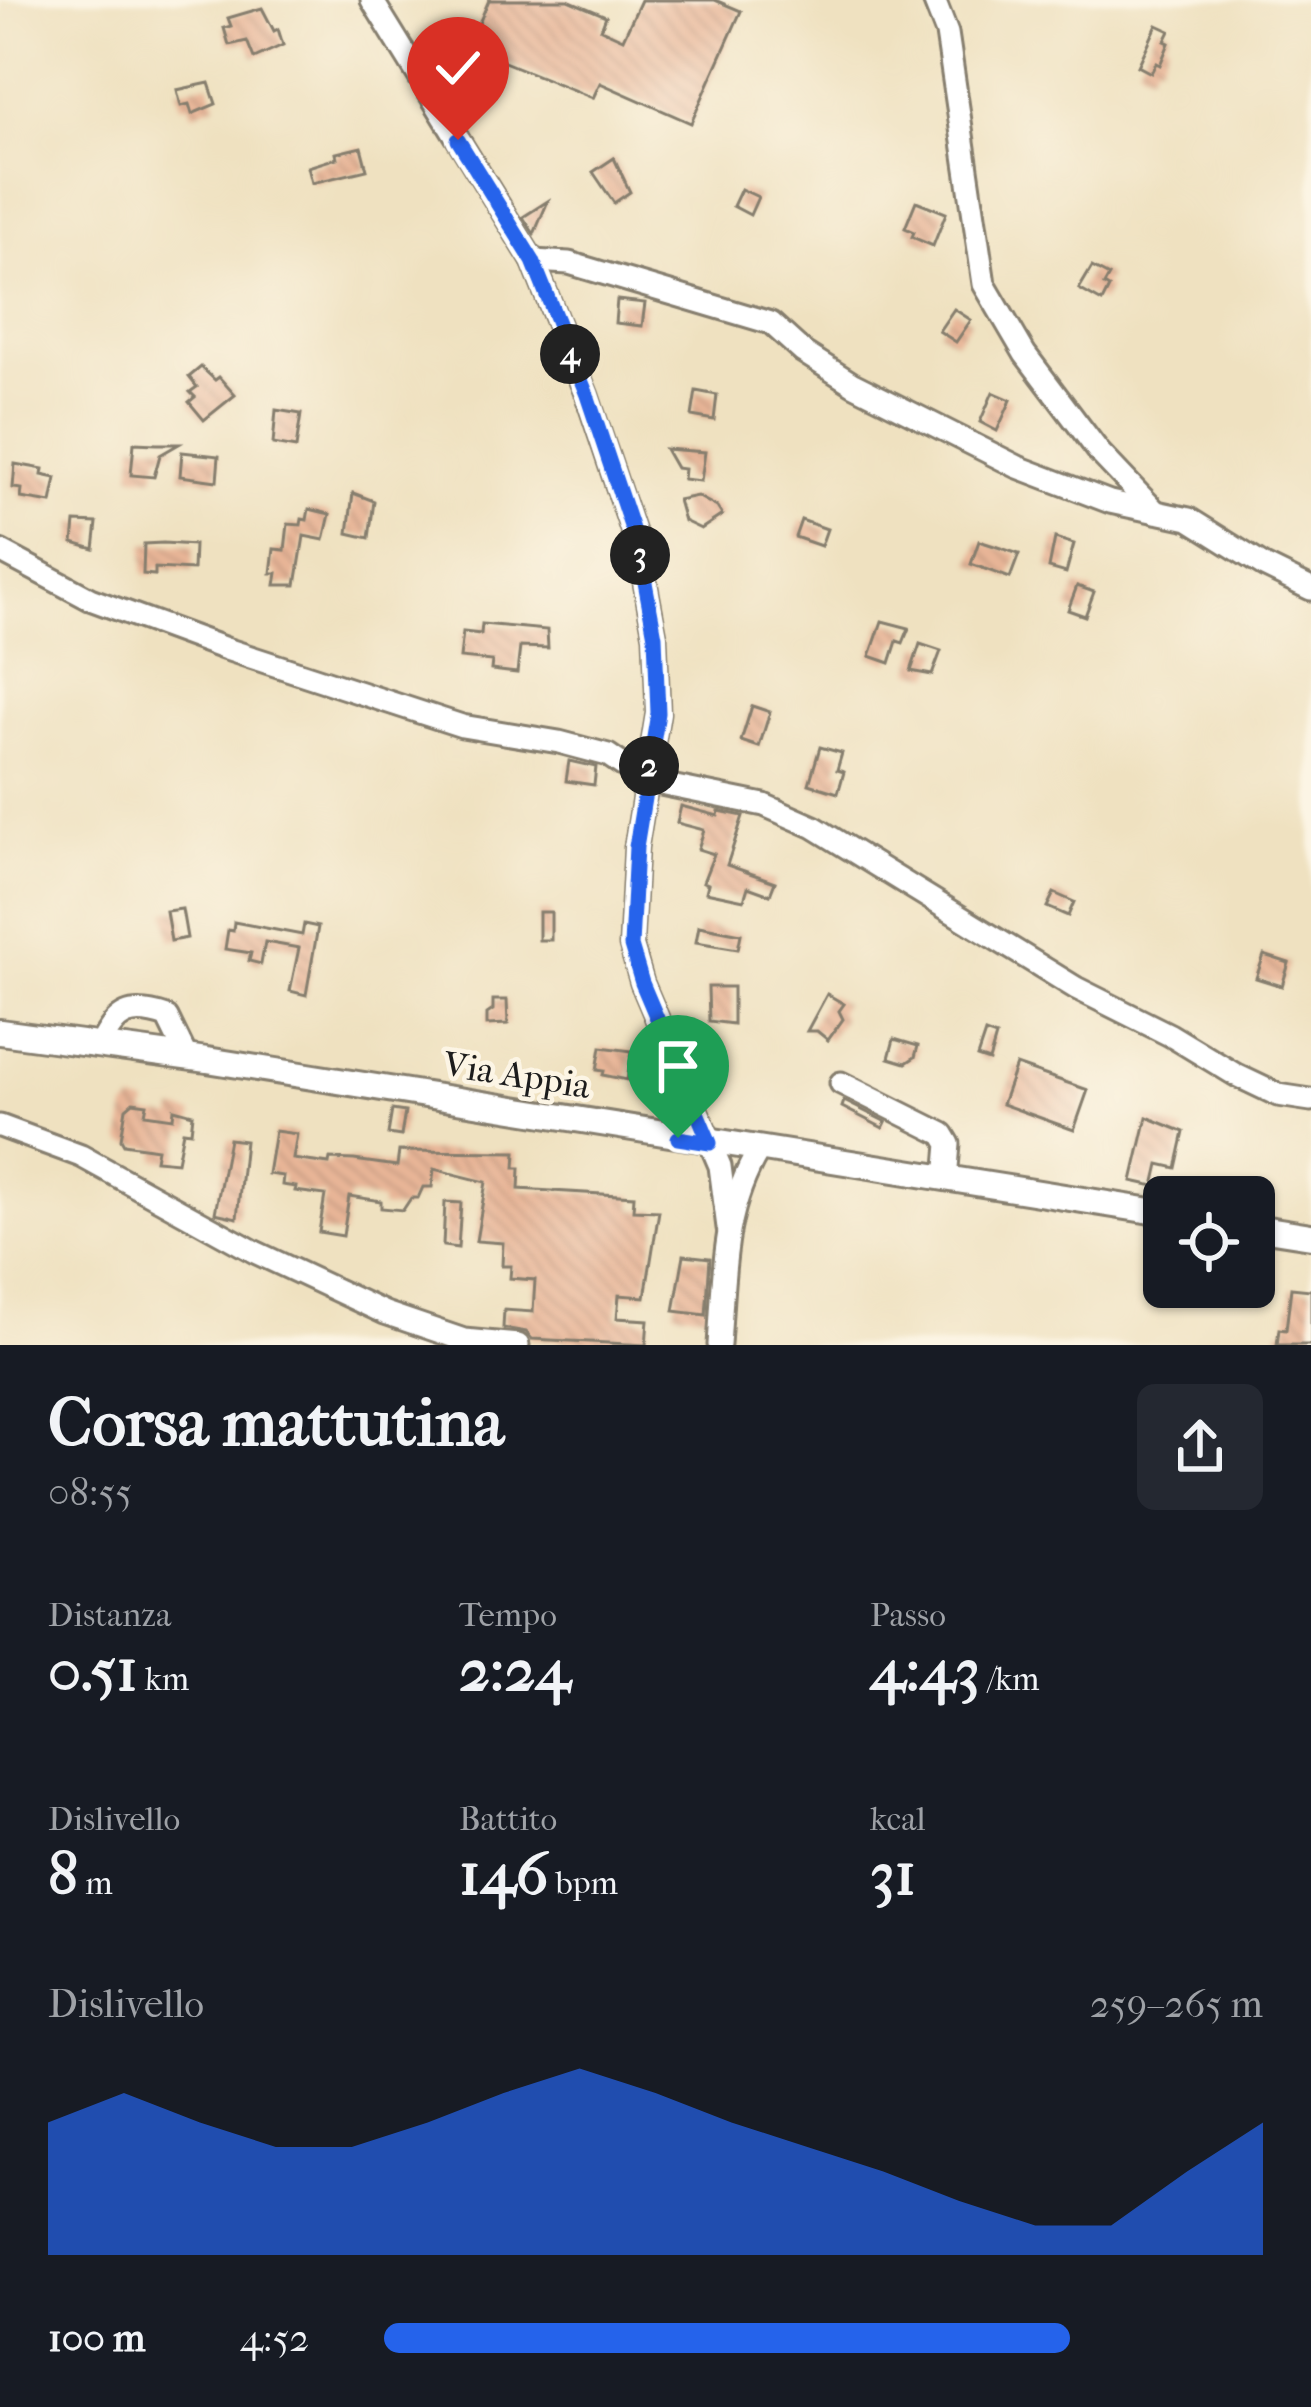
<!DOCTYPE html>
<html lang="it">
<head>
<meta charset="utf-8">
<style>
	body { margin:0; font-family:"IM FELL French Canon",serif; background:#242831; color:#f1f3f6; height:100vh; display:flex; flex-direction:column; font-size:45px; white-space:nowrap }
	* { box-sizing:border-box; margin:0 }
	p { font-size:39px; color:#9ea1a6 }
	.icon { flex:none; width:66px; height:66px; fill:none; stroke:currentColor; stroke-width:2; stroke-linecap:round; stroke-linejoin:round }
	.map { position:relative; height:1345px; overflow:hidden }
	.drawer { display:flex; flex-direction:column; background:#171b24; flex:1 }
	.drawer>* { flex:none }
	.tools { position:absolute; left:1143px; top:1176px; display:grid; gap:24px }
	.tools a { display:grid; place-items:center; width:132px; height:132px; border-radius:18px; background:#171b24; box-shadow:0 3px 9px #0004; font-size:60px }
	.pin { position:absolute; display:grid; place-items:center; width:102px; height:102px; color:#fff; margin:-123px -51px; border-radius:50% 50% 50% 0; rotate:-45deg; box-shadow:0 0 12px #0007 }
	.pin .icon { rotate:45deg }
	.km { position:absolute; width:60px; height:60px; margin:-30px; border-radius:50%; background:#222; color:#fff; font-size:33px; line-height:60px; text-align:center }
	.round { display:grid; place-items:center; flex:none; width:126px; height:126px; border-radius:18px; background:#242831 }
	.head { display:flex; align-items:center; justify-content:space-between; height:204px; padding:0 48px }
	h1 { font-size:66px; font-weight:800; line-height:90px }
	.stats { display:grid; grid-template-columns:repeat(3,1fr); gap:18px; height:204px; padding:12px 48px }
	.stats div { display:grid; align-content:center }
	.stats b { font-size:60px; font-weight:800 }
	.stats small { font-size:33px; font-weight:400 }
	.stats p { font-size:33px }
	.chart { height:336px; padding:24px 48px }
	.chart p { display:flex; justify-content:space-between }
	.chart svg { width:100%; height:216px; margin-top:12px; fill:#2563eb; opacity:.7 }
	ul { padding:0 48px; list-style:none; font-size:39px }
	li { display:grid; grid-template-columns:192px 144px 1fr; align-items:center; height:90px }
	li i { height:30px; border-radius:15px; background:#2563eb }
	.map>svg:first-child { display:block }
</style>
</head>
<body>
<div class="map">
<svg width="1311" height="1345" viewBox="0 0 1311 1345">
	<defs>
		<pattern id="building-back-hatch" width="6" height="6" patternUnits="userSpaceOnUse" patternTransform="scale(3)"><rect width="6" height="6" fill="#e8b597"/><path d="M-1 5l2 2M0 0l6 6M5-1l2 2" fill="none" stroke="#c69b82"/></pattern>
	</defs>
	<rect width="100%" height="100%" fill="#fcf5e5"/>
	<filter id="ink" filterUnits="userSpaceOnUse"><feTurbulence type="fractalNoise" baseFrequency=".00833" numOctaves="2"/><feDisplacementMap in="SourceGraphic" scale="24" xChannelSelector="R" yChannelSelector="G"/><feConvolveMatrix kernelMatrix="1 2 1 2 8 2 1 2 1" color-interpolation-filters="sRGB"/></filter>
	<filter id="wash" filterUnits="userSpaceOnUse"><feTurbulence type="fractalNoise" baseFrequency=".004" numOctaves="4" result="noise"/><feDisplacementMap in="SourceGraphic" scale="48" xChannelSelector="R" yChannelSelector="G"/><feGaussianBlur stdDeviation="2.7" result="paint"/><feColorMatrix in="noise" values="0 0 0 0 0 0 0 0 0 0 0 0 0 0 0 0 0 1.4 0 .05"/><feComposite in="paint" operator="in"/></filter>
	<g filter="url(#wash)">
		<rect width="100%" height="100%" fill="#efe1c0"/>
		<g id="blocks">
			<g fill="url(#building-back-hatch)">
				<path d="M489,0h79l38,16 -5,13 22,10 18,-39h74l26,11 -50,112 -91,-40 -7,15 -106,-43 -16,-13z"/>
				<path d="M262,8l12,23 4,-2 5,16 -29,13 -7,-17 -18,4 -5,-17 7,-2 -3,-8z"/>
				<path d="M1157,25l13,6 -5,10 4,2 -9,22 -4,-2 -5,10 -13,-7z"/>
				<path d="M209,83l7,21 -24,10 -3,-10 -8,2 -4,-16z"/>
				<path d="M361,147l6,23 -55,13 -4,-16 29,-9 -1,-5z"/>
				<path d="M614,158l16,34 -16,11 -21,-31z"/>
				<path d="M741,189l17,8 -8,18 -17,-9z"/>
				<path d="M548,201l-14,33 -11,-17z"/>
				<path d="M916,201l30,12 -13,33 -21,-9 2,-5 -9,-4z"/>
				<path d="M1092,267l17,9 -5,9 5,3 -7,14 -23,-13z"/>
				<path d="M617,300l28,3 -3,23 -27,-3z"/>
				<path d="M954,309l17,11 -15,22 -17,-11z"/>
				<path d="M201,367l14,13 4,-3 16,18 -31,25 -15,-18 6,-5 -5,-5 7,-5 -8,-10z"/>
				<path d="M696,391l21,4 -3,25 -22,-4z"/>
				<path d="M993,392l18,8 -14,31 -17,-9z"/>
				<path d="M276,410l25,4 -5,34 -23,-4z"/>
				<path d="M134,443l23,1h22l-19,11 -6,22 -23,-2z"/>
				<path d="M665,449l40,3 -4,29 -18,-2 1,-10 -8,-1z"/>
				<path d="M182,452l37,4 -2,25 -37,-5z"/>
				<path d="M15,464l28,5 -1,6 14,3 -5,25 -30,-5 1,-9 -9,-1z"/>
				<path d="M353,493l21,8 -5,37 -21,-5z"/>
				<path d="M697,496l20,11 5,8 -21,14 -17,-8 -6,-21z"/>
				<path d="M309,509l21,5 -6,26 -20,-4 -8,49h-21l2,-12h-6l3,-24 11,1 3,-26 13,1 1,-6 5,1z"/>
				<path d="M801,520l26,9 -6,17 -26,-9z"/>
				<path d="M75,522l22,1 -3,26 -21,-6z"/>
				<path d="M1055,538l19,6 -8,29 -17,-5z"/>
				<path d="M979,541l40,13 -9,24 -39,-14z"/>
				<path d="M163,543l31,2 -1,25 -38,-2v7l-12,-1 1,-30z"/>
				<path d="M1077,586l17,6 -9,24 -17,-6z"/>
				<path d="M882,621l27,7 -6,15 -6,-2 -7,22 -20,-7z"/>
				<path d="M482,624l65,6 1,18 -28,-1 -3,26 -26,-3 1,-9 -32,-3 3,-26 18,2z"/>
				<path d="M920,644l21,7 -9,24 -21,-4z"/>
				<path d="M752,706l18,6 -11,35 -18,-6z"/>
				<path d="M820,747l22,6 -5,17 7,2 -6,21 -29,-9z"/>
				<path d="M569,761l27,6 -2,18 -28,-4z"/>
				<path d="M681,806l37,10 1,-5 24,5 -16,49 48,17 -5,13 -22,-8 -4,13 -38,-8 2,-8 -5,-2 11,-28 -16,-5 6,-19 -27,-7z"/>
				<path d="M1054,893l20,9 -6,14 -21,-9z"/>
				<path d="M182,909l5,29 -16,3 -5,-30z"/>
				<rect x="539" y="912" width="12" height="28"/>
				<path d="M234,922l68,13 2,-11 14,3 -12,68 -16,-4 9,-43 -34,-6 -4,22 -12,-3 2,-8 -26,-4 3,-19 5,1z"/>
				<path d="M699,926l42,8 -3,15 -42,-7z"/>
				<path d="M1264,955l25,8 -7,23 -26,-8z"/>
				<path d="M708,987h25v37l-24,-3z"/>
				<path d="M827,994l17,10 -5,7 4,8 -15,21 -11,-9h-10z"/>
				<path d="M493,1000h14l1,24 -21,1v-11l6,-4z"/>
				<path d="M985,1033l11,4 -7,24 -12,-4z"/>
				<path d="M894,1039l24,7 -3,11 -9,6 -17,-5z"/>
				<path d="M601,1047l31,4 -5,29 -24,-5 1,-4 -7,-1z"/>
				<path d="M1016,1065l72,25 -14,40 -72,-26z"/>
				<path d="M844,1101l42,21 -3,6 -41,-21z"/>
				<path d="M133,1102l14,2 -2,10 28,4 1,-9 19,5 -2,18 -8,-1 -6,31 -22,-2 2,-11 -33,-5 -3,-5 5,-31z"/>
				<path d="M392,1110l13,2 -4,24 -13,-2z"/>
				<path d="M1147,1117l37,15 -8,36 -17,-4 -5,22 -22,-5z"/>
				<path d="M275,1131l22,3 -4,25 36,5 1,-5 24,1 43,6 2,-15 117,1 -1,16h5l-1,21 115,7 -1,14 26,1 -14,86 -26,-2 -2,23 31,2 -2,25 -114,-6 -6,-7 -23,-4 1,-18 29,2 2,-32 -25,-2 1,-12h-9l1,-23 -27,-2 10,-59 -52,-13 -2,18h-9l-5,11h-7l-8,12 -22,-2v-7l-32,-5 -6,40 -24,-4 6,-37 -30,-4 1,-4 -14,-2 1,-9 -15,-2z"/>
				<path d="M229,1139l16,2 -8,77 -22,-5z"/>
				<path d="M445,1202l16,1 -3,45 -15,-2z"/>
				<path d="M684,1255l26,3 -4,57 -32,-4z"/>
				<path d="M1291,1288l20,2v55h-34l2,-16 7,1z"/>
			</g>
		</g>
	</g>
	<g filter="url(#ink)">
		<use href="#blocks" fill-opacity="0" stroke="#867e6e" stroke-width="3"/>
		<g fill="none" stroke-linecap="round" stroke-linejoin="round">
			<g stroke="#867e6e" stroke-width="27">
				<g id="minor">
					<path d="M372,0l161,261 54,135 52,154 16,86 3,77 -22,134 -5,98 11,38 78,183 8,62"/>
					<path d="M934,0l13,33 37,251 41,70 74,98 57,60"/>
					<path d="M533,261l36,2 202,60 32,29 50,32 165,83 92,35 79,17 75,47 47,23"/>
					<path d="M0,551l90,48 136,50 236,77 97,16 49,13 38,26 118,24 50,22 262,161 94,47 66,40 42,20 33,5"/>
					<path d="M100,1046c16,-35 31,-41 67,-29l20,41"/>
					<path d="M841,1083l102,51 6,10 -3,35"/>
					<path d="M0,1126l81,30 174,96 130,61 79,27 54,5"/>
					<path d="M719,1345c5,-68 3,-135 40,-195"/>
				</g>
			</g>
			<g stroke="#867e6e" stroke-width="30">
				<g id="major">
					<path d="M0,1032l207,28 957,153"/>
					<path d="M1254,1227l57,9"/>
				</g>
			</g>
			<use href="#minor" stroke="#fff" stroke-width="21"/>
			<use href="#major" stroke="#fff" stroke-width="24"/>
		</g>
	</g>
	<g fill="none" stroke-linecap="round" stroke-linejoin="round" filter="url(#ink)">
		<g stroke="#fff" stroke-width="24">
			<path id="route" d="M458,140l75,121 54,134 52,155 16,86 3,77 -22,134 -5,99 11,37 68,160 -32,-5"/>
		</g>
		<use href="#route" stroke="#2563eb" stroke-width="15"/>
	</g>
	<g text-anchor="middle" dominant-baseline="central" stroke-width="9" stroke-linejoin="round" paint-order="stroke">
		<g font-size="36" fill="#1c1c1c" stroke="#fcf5e5">
			<text transform="translate(517 1075) rotate(9)">Via Appia</text>
		</g>
	</g>
</svg>
<div class="tools">
<a><svg class="icon" aria-label="locate" viewBox="0 0 24 24"><circle cx="12" cy="12" r="6"/><path d="M12 2v4M12 18v4M2 12h4M18 12h4"/></svg></a>
</div>
<div class="pin" style="left:678px;top:1138px;background:#1e9e55"><svg class="icon" aria-label="arrive" viewBox="0 0 24 24"><path d="M6 21V4h12l-3 4 3 4H6"/></svg></div>
<div class="pin" style="left:458px;top:140px;background:#d93025"><svg class="icon" aria-label="check" viewBox="0 0 24 24"><path d="M5 12l5 5 9-10"/></svg></div>
<b class="km" style="left:649px;top:766px">2</b>
<b class="km" style="left:640px;top:555px">3</b>
<b class="km" style="left:570px;top:354px">4</b>
</div>
<section class="drawer">
<div class="head"><div><h1>Corsa mattutina</h1><p>08:55</p></div><a class="round"><svg class="icon" aria-label="share" viewBox="0 0 24 24"><path d="M12 15V3M7 8l5-5 5 5M5 13v7h14v-7"/></svg></a></div>
<div class="stats">
<div><p>Distanza</p><b>0.51<small> km</small></b></div>
<div><p>Tempo</p><b>2:24</b></div>
<div><p>Passo</p><b>4:43<small> /km</small></b></div>
</div>
<div class="stats">
<div><p>Dislivello</p><b>8<small> m</small></b></div>
<div><p>Battito</p><b>146<small> bpm</small></b></div>
<div><p>kcal</p><b>31</b></div>
</div>
<div class="chart"><p><span>Dislivello</span>259–265 m</p>
<svg viewBox="0 0 160 44" preserveAspectRatio="none"><path d="M0 44V17L10 11L20 17L30 22L40 22L50 17L60 11L70 6L80 11L90 17L100 22L110 27L120 33L130 38L140 38L150 27L160 17V44z"/></svg>
</div>
<ul>
<li><b>100 m</b>4:52<i style="width:78%"></i></li>
</ul>
</section>
</body>
</html>
